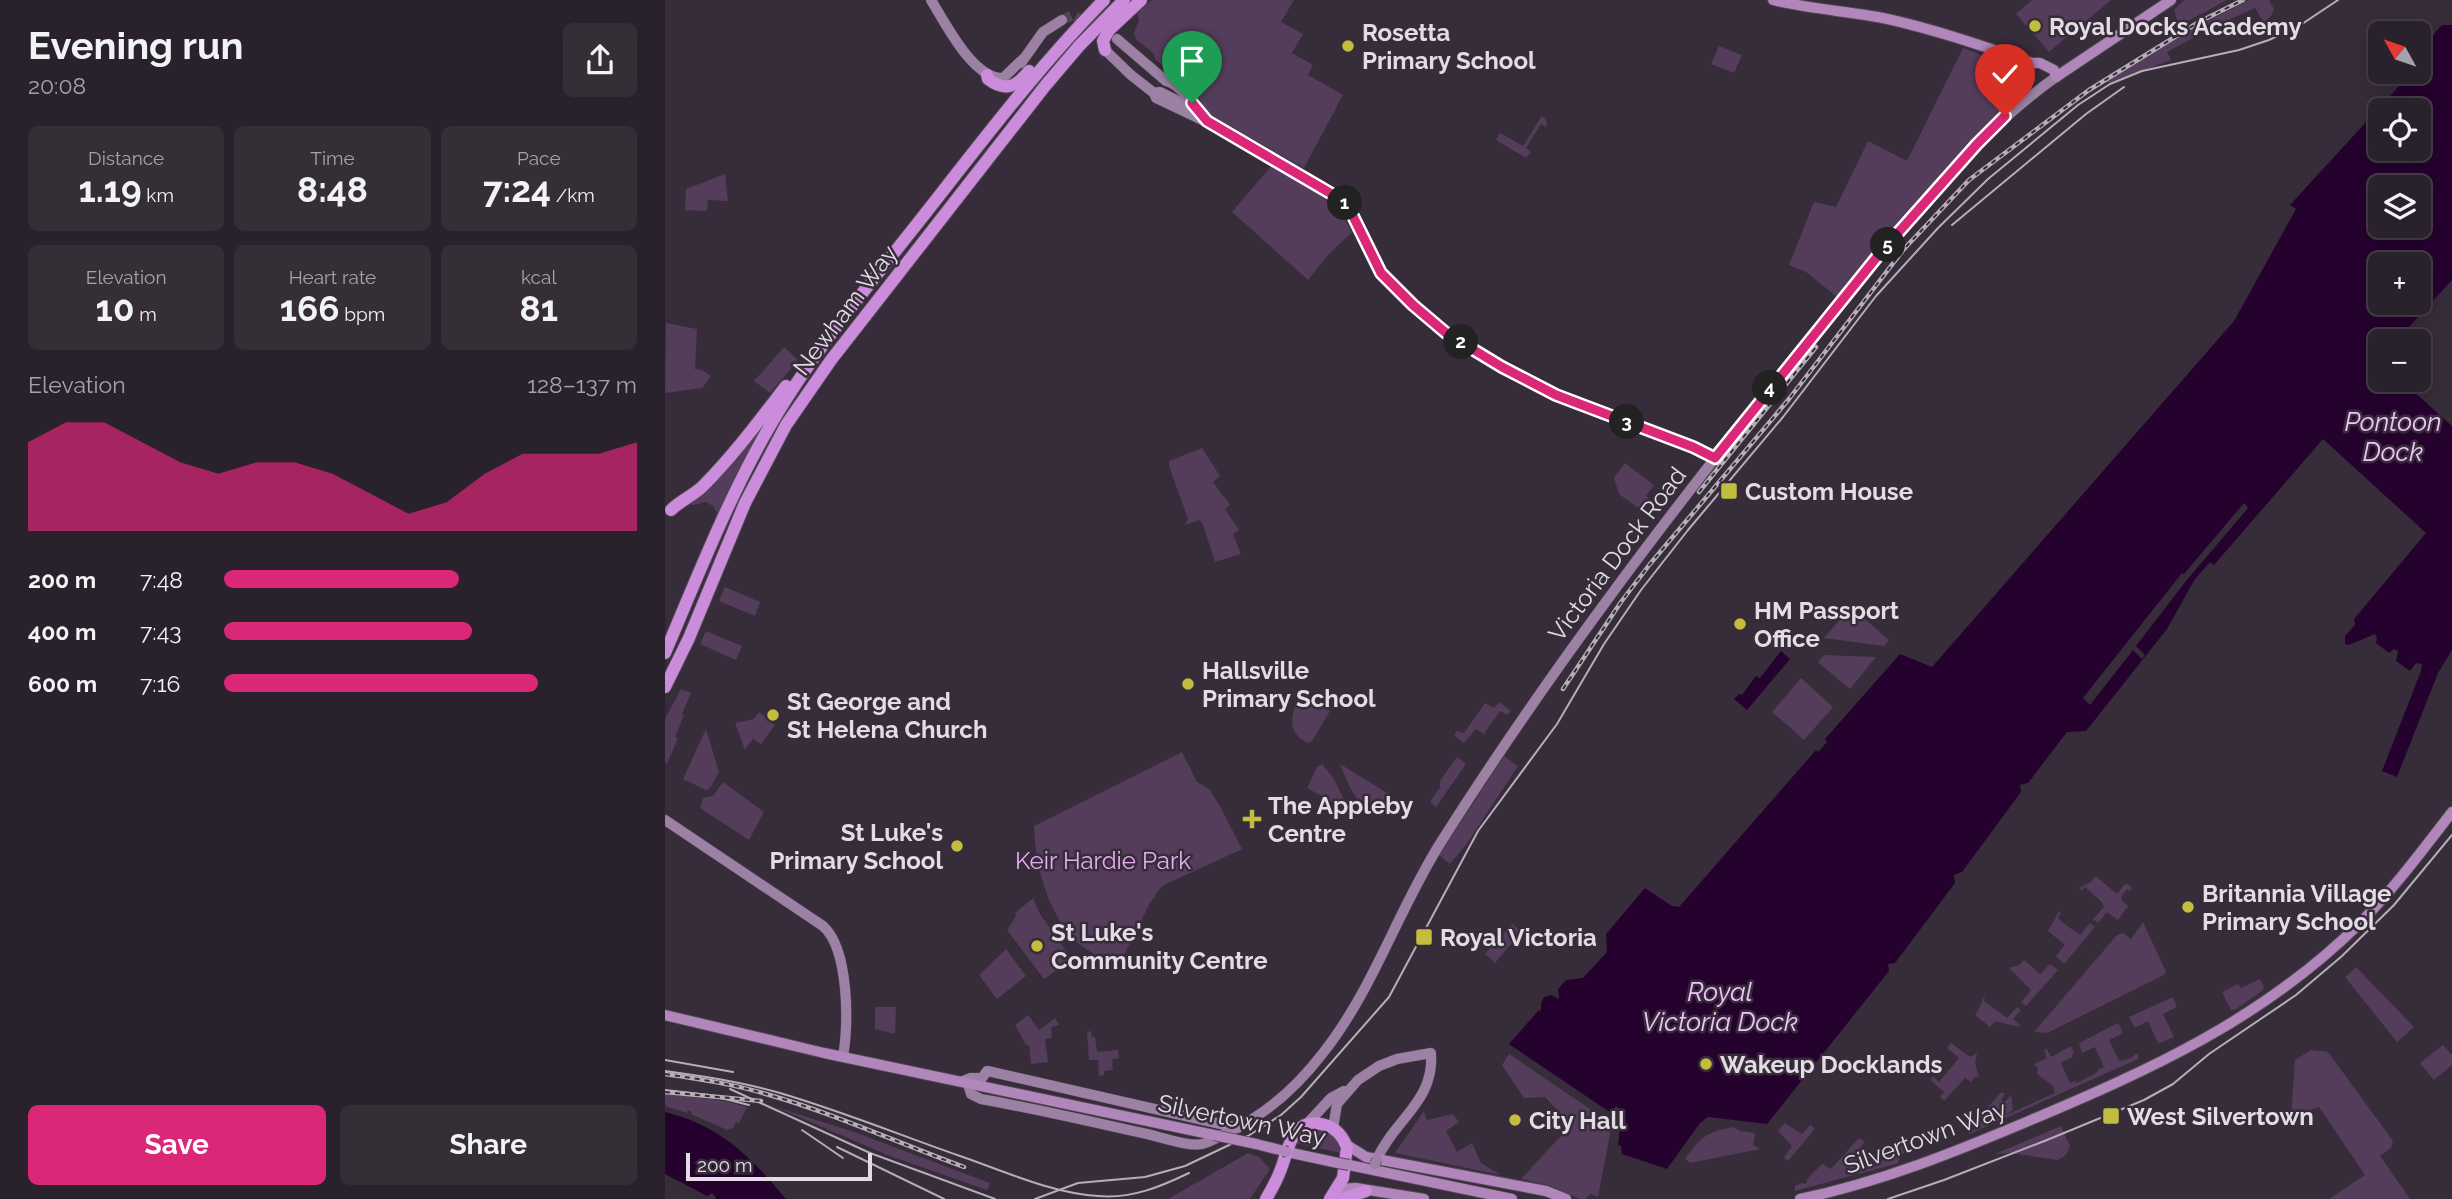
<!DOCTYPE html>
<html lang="en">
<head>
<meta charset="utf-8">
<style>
	body { margin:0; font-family:Raleway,sans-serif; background:#352e37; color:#f1f3f6; height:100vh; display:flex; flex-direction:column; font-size:26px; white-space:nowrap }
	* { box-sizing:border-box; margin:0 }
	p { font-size:23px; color:#a5a3a9 }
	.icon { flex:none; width:38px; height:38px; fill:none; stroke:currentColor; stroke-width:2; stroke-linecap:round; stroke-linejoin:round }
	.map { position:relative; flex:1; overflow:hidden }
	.drawer { display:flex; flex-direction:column; background:#29212b; width:665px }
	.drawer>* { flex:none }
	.needle { width:46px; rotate:310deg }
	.controls { position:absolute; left:1703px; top:21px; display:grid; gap:14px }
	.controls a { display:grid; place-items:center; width:63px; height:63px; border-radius:10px; background:#29212b; box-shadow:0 4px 18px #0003,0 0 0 2px #453e47; font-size:35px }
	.scale { position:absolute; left:21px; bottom:18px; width:186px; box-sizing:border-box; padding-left:7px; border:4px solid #e3dce4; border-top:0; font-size:19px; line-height:24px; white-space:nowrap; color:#e3dce4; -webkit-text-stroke:5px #372c39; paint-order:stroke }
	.pin { position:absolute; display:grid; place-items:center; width:60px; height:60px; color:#fff; margin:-72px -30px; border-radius:50% 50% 50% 0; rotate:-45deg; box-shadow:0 0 7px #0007 }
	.pin .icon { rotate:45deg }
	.km { position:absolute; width:35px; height:35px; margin:-18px; border-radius:50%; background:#222; color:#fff; font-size:19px; line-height:35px; text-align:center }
	.round { display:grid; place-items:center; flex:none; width:74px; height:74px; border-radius:10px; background:#352e37 }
	.head { display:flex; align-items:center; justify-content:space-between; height:119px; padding:0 28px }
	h1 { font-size:38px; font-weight:700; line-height:52px }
	.stats { display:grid; grid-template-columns:repeat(3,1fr); gap:10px; height:119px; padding:7px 28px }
	.stats div { display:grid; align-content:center; border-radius:10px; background:#352e37; text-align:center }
	.stats b { font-size:35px; font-weight:700 }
	.stats small { font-size:19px; font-weight:400 }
	.stats p { font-size:19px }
	.chart { height:196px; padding:14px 28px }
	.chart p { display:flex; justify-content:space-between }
	.chart svg { width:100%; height:126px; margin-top:7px; fill:#db2777; opacity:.7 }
	.cta { display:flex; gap:14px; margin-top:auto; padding:14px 28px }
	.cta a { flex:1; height:80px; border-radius:10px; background:#db2777; color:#fff; font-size:28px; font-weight:700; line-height:80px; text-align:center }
	.cta a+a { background:#352e37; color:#f1f3f6 }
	ul { padding:0 28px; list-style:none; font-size:23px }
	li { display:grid; grid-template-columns:112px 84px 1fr; align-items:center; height:52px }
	li i { height:18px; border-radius:9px; background:#db2777 }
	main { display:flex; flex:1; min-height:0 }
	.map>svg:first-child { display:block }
</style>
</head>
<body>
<main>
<section class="drawer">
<div class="head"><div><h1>Evening run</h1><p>20:08</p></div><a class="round"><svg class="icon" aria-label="share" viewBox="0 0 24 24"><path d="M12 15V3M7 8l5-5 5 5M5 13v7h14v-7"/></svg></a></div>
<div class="stats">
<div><p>Distance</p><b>1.19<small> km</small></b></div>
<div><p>Time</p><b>8:48</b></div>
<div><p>Pace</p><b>7:24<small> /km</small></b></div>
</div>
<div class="stats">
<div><p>Elevation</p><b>10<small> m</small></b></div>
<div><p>Heart rate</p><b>166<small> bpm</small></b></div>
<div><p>kcal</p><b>81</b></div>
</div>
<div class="chart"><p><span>Elevation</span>128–137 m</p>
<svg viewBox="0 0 160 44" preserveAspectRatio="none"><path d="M0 44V13L10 6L20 6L30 13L40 20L50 24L60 20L70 20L80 24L90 31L100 38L110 34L120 24L130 17L140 17L150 17L160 13V44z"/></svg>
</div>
<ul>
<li><b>200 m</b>7:48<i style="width:57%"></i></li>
<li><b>400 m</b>7:43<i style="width:60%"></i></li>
<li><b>600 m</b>7:16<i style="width:76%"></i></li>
</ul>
<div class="cta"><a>Save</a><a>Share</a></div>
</section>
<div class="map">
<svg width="1787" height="1199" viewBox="0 0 1787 1199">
	<rect width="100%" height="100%" fill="#372c39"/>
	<g fill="#543c5b">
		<path d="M487,0h142l-13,22 22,12 -11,19 21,12 -5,10 35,20 -39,73 -93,-52 -30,-34 -25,-22 -3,-7 -17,-14 -2,-6 5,-13 -2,-7z"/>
		<path d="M1367,0h79l-62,52 -33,-38z"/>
		<path d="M1519,0h43l-48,26 -5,-16z"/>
		<path d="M1584,0h20l5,9 -3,7 -7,7 -9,-15 -40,18 -48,26 4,8 -63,23 -1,-2 79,-49z"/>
		<path d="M1054,46l23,9 -8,18 -23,-9z"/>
		<path d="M1298,48l61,23 12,7v3l-62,56 -137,160 -31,-25 -17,-7 25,-63 22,5 32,-66 39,20z"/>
		<path d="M877,116c4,3 6,5 4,11l-5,-3 -15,24 5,4 -5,6 -30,-18 4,-7 23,13z"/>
		<path d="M607,165l58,37 11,10 11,20 -24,23 -20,25 -76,-68z"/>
		<path d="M60,174l3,27 -20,-1 -1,11 -22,-1 1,-21z"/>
		<path d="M1,323l31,6 -2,40 7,1 9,6 -9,12 -37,5z"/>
		<path d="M119,347l14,13 -28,33 -16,-12z"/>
		<path d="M102,418l-24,43 -25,54 -5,-9 -7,-4 -13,3 -3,-1 -1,-3z"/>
		<path d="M537,448l18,28 -7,6 17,23 -5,4 14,21 -6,4 8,20 -26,8 -13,-40 -3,-2 -14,5 3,-6 -19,-53v-5z"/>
		<path d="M960,463l29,22 -8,11 4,4 -9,10 -22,-16 -5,-16z"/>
		<path d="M60,587l35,15 -5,14 -36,-15z"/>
		<path d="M1186,607l38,33 -5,6 -60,-8z"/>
		<path d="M41,631l36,15 -6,14 -36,-16z"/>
		<path d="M1159,655l52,2 -26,32 -32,-27z"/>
		<path d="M1136,678l32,29 -29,33 -32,-28z"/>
		<path d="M16,689l10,4 -9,21 2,1 -9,22 3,1 -11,26 -2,-1v-44z"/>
		<path d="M635,691l30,20 -18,30 -5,2c-24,-14 -13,-30 -7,-52z"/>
		<path d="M834,702l12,9 -4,4 -7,-4 -16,23 -8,-5 -12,14 -10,-8 3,-4 7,2 21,-30 9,5z"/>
		<path d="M94,712l16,13 -14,19 -8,-5 -8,11 -10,-27 19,-4z"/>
		<path d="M41,729l13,43 -9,16 -4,2 -23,-11z"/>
		<path d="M517,752l15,30 12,7 11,17 22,43 -80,37 -12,17 -29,58 -6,4c-9,-5 -20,-10 -29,-16 -36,-24 -51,-82 -52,-123z"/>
		<path d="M839,756l14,10 -52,79 -16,19 -11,-9z"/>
		<path d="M792,757l9,7 -30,43 -6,-5 10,-15v-6z"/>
		<path d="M657,764l11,13 14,29 -2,3 -38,-21 10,-21z"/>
		<path d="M675,764l52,32 -12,19c-23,-7 -32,-30 -40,-51z"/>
		<path d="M58,782l41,30 -15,28 -49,-32 3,-10 10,-2z"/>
		<path d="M1431,876l21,18 9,-11 6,5 -2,3 -3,-2 -6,8 1,4 6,5 -10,14 -11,-8 -9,11 -5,-4 11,-12 -2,-5 -17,-15 -3,3 -3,-2 12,-6z"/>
		<path d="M368,898l7,16 32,45 -28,20 -37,-49 9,-14 -1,-3z"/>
		<path d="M1394,911l2,2 -3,5c7,6 13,11 22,17l10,-12 5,4 -31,37 -8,-8 9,-11 -17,-14z"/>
		<path d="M1478,922l23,50 -2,3 -117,58 -13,-1 83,-97 6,-2 8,6z"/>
		<path d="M847,924l9,8 -26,31 -10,-9z"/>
		<path d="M341,949l20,27 -29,23 -18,-24z"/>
		<path d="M1359,960l16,14 10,-10 8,6 -32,36 -5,-4 10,-12 -22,-22 10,-3z"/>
		<path d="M1691,967l58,60 -17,15 -52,-65z"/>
		<path d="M1595,979l4,8 -2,4 -27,19h-4l-9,-18 16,-8 3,4z"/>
		<path d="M1320,996l-1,5 23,17 10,-11 4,3 -8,9 7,6 -1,2 -24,-6 -5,6 -15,-12c6,-7 5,-13 10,-19z"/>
		<path d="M1508,997l4,10 -14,7 11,23 -22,9 6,-3 -10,-22 -13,7 -6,-11z"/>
		<path d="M210,1007h21l-1,27 -20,-5z"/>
		<path d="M363,1015l11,15 16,-12 4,7 -8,2 1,11 -7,1 3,23 -17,2 -2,-19h-3l-11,-20z"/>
		<path d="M1453,1023l5,10 -14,7 10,21 12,-3 4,-4h3v5l-168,75 -3,-1 12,-6 -5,-4 27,-31 4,2 -4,6 4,2 6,-7 2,15 -9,6 51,-23 -2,-7 -16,-12 1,-6 -4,-4 13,-6 -3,-8 3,-1 4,8 20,-11 3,6 -2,2 1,3 -12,6 9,20 6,-2 1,2 21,-11 -1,-2 7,-3 -9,-20 -13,6 -3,-10z"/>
		<path d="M426,1031l1,6h3l2,15 21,-2 1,8 -7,1 1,11 -9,1v4l-5,1 -1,-16h-9l-2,-28z"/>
		<path d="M1286,1043l19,14 7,-4 -2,10 4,14h-4l-4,5 -6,-4 -21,23 -4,-4 4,-5 -14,-12 3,-4 6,6 20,-24 -12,-10z"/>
		<path d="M1778,1045l9,10v10l-18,15 -14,-17z"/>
		<path d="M1646,1050l17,2 65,89 -2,7 -11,8 30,43h-81l36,-24 -46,-68 -28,10 4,-57z"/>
		<path d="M844,1054l103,70 -14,73 -8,-3 -4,5h-6l-32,-14 -27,-6 50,-54 -26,-28 -21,1 -22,-33z"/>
		<path d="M0,1094l60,7 22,6 -8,16 -3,-1 -3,6 -6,2 -36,-16 1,-2 -4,-2 -1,3 -22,-7z"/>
		<path d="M108,1106l81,26 136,51 -3,7 -97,-34z"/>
		<path d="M759,1111l3,9 26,-6 6,8 -13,9 11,21 15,-9 9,20 20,12 -106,-22z"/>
		<path d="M1120,1123l17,11 8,-9 5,4 -27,32 -4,-3 8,-12 -14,-15z"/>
		<path d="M1396,1126l9,20 -4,9 -8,5 -47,-7 -16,1z"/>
		<path d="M1068,1127l7,4 15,2 -2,12 7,4 -70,14 -5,-4c16,-22 21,-27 48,-32z"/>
		<path d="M651,1128l7,1 13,8 5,16 -46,-10 4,-8z"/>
		<path d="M1194,1138l6,4 -8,10 21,13 23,-23 3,10 -6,9 1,2 -104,28v-5l6,-3 5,1 1,-5 15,-15 9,5z"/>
		<path d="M583,1153l11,4 11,12 -20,30h-82z"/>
	</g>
	<g fill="#25022e" fill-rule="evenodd">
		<path d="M1777,25h10v255l-56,61h-16v39h21l51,46v224l-14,23 -41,104 -15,-6 39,-100 1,-7 -6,-1 -6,8 -14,-10 2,-10 -4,-2 -5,4 -13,-10 1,-5 -2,-4 -26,11 -4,-1v-8l10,-11 -1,-6 72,-86 -103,-94 -109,126 -4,-3 -15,17 -28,50 -81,102 -19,1 -39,51 -8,2 1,7 -59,80 -8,3 1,8 -60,80 -7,1 1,7 -122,153 -59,-7 -8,6 -33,46 -45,-15 -1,-8 -3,-1 4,-35 -6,-4 -5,7 -102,-69 29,-33 3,-1v-7l3,-6 8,-2 7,4 -1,-10 8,-9 17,-2 24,-26 -1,-18 39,-46 27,18 7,1 137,-157 2,2 9,-10 -2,-3 75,-85 32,13 302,-346 62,-112 -6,-4 122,-133h7l2,-10 -2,-2v-9zM1715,110h39v39h-39zM1715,187h39v39h-39zM1715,264h39v39h-39z"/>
		<path d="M1116,651l9,8 -43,51 -13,-11 5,-5 3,1 14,-19 4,2z"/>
		<path d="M0,1112c56,14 85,44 121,87h-71l1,-2 -4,-4 -5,3 -42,-22z"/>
	</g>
	<path fill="#372c39" d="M1579,503l4,5 -62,73 -50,65 9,9 -3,4 -9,-9 -43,55 -7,-7 99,-125 2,1z"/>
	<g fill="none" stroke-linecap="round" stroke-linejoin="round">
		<path stroke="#514653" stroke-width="10" stroke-dasharray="10 5" stroke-linecap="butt" d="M397,20l11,-5 30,16"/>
		<g stroke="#514853" stroke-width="11">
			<g id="secondary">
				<path d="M266,0c15,24 42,79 72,78l20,-19"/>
				<path d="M452,39l49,42c12,3 24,18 29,28"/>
				<path d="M440,50l26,25 23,18 2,5 80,38 106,64 6,6 33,67 32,32 33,28 93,54 154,60 22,11"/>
				<path d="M356,63l22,-31 19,-12"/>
				<path d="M489,93l6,-1 42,21 5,8"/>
				<path d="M0,820l158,106c26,23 26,99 20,130"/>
				<path d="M298,1081l7,-3h12l5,-7 5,1 246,56"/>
				<path d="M303,1084l3,10 10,5c56,10 111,23 166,35 14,3 42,13 55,10 7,-1 16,-7 22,-10 39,-17 73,-47 99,-81 50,-63 75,-143 118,-211 112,-177 240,-344 372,-507 72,-88 150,-192 243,-258"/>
				<path d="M641,1125l25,-27 13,-7"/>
				<path d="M668,1128l4,-24 21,-24 21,-14 18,-7 34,-6c4,48 -37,67 -54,106"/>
			</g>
		</g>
		<g stroke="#514853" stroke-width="12">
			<g id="primary">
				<path d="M1108,0c36,9 74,11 110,18 51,11 100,28 149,45h8l14,7 2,7"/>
				<path d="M1391,77l115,-77"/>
				<path d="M0,1015l159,38 390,82"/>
				<path d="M591,1144l28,7"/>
				<path d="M682,1145l19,12 180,34 20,8"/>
				<path d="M622,1152l51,11"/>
				<path d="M684,1165l163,34"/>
				<path d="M672,1189l19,-1 68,11"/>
				<path d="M1135,1199c81,-17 155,-47 231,-79 121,-51 231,-101 326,-194 35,-35 65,-75 95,-114"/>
			</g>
		</g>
		<g stroke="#514853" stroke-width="14">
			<g id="highway">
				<path d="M440,50l-2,-9 6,-11 32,-30"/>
				<path d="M322,75l1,4c17,13 28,8 41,-8"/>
				<path d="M6,510c9,-9 21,-14 31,-23 31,-31 57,-66 84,-101"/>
				<path d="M0,653c32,-75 62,-152 102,-222 42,-74 97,-140 150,-207 60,-76 119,-155 187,-224"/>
				<path d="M0,687l24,-49 56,-135 41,-78 45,-65 214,-274 34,-40 45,-46"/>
				<path d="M601,1199c6,-10 11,-19 15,-30 8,-21 11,-54 44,-44 11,3 18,12 22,22l-4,31 -13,21"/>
				<path d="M678,1199l23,-8"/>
			</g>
		</g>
		<use href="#secondary" stroke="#9c81a4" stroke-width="10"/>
		<use href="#primary" stroke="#b086bb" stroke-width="10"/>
		<use href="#highway" stroke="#ca8cdb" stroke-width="12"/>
		<g stroke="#b6aeb7" stroke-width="2">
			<path d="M1287,225l134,-111 38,-27"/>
			<path d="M0,1060l68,12"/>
			<path d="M0,1071c39,5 77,11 115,22 61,18 120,42 180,63 44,15 91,37 138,40 33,3 62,-9 91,-23"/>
			<path d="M65,1089l140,64 125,46"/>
			<path d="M0,1090l44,5 40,10"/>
			<path d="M137,1130l41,28"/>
			<path d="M172,1147l107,52"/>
			<path d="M370,1199l43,-16 67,-6 40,-11 63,-30 33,-21 20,-18 88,-100 89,-166 79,-107 47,-80 37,-54 47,-60 95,-113 93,-121 62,-68 50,-49 90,-74 32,-21 32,-13 97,-21 30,-10 30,-14 39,-26"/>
			<path d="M1223,1199l56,-19 103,-40 97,-40 29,-16 36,-30 87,-59 46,-39 52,-51 58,-70"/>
		</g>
		<g stroke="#b6aeb7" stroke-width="4.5">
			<g id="rail">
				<path d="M1034,492l117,-145"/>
				<path d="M898,689l58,-87 29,-38 139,-165 115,-150 65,-69 120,-90 110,-68 44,-22"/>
				<path d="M0,1074c34,5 68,10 101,20 67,19 132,49 198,73"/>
				<path d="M0,1092l96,9"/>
			</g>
		</g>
		<use href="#rail" stroke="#372c39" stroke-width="2" stroke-dasharray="5" stroke-linecap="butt"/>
		<g stroke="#514853" stroke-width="11" stroke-linecap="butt">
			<path id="secondary-bridge" d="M710,1164l2,-5"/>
		</g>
		<g stroke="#514853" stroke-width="12" stroke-linecap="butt">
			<g id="primary-bridge">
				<path d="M549,1135l42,9"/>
				<path d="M619,1151l3,1"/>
				<path d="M673,1163l11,2"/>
			</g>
		</g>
		<use href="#secondary-bridge" stroke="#9c81a4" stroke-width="10"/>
		<use href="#primary-bridge" stroke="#b086bb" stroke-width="10"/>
	</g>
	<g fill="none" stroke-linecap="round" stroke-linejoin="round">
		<g stroke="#fff" stroke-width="14">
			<path id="route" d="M527,103l15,18 135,79 6,6 33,67 32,32 33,28 56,34 54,28 137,52 22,11 166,-206 96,-108 28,-28"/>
		</g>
		<use href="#route" stroke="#db2777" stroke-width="9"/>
	</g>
	<g fill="#c3bd3f" stroke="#372c39" stroke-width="2.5">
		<circle cx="1370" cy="26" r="7"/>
		<circle cx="683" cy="46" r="7"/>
		<rect x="1055" y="482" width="18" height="18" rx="3.5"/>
		<circle cx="1075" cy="624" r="7"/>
		<circle cx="523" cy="684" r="7"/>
		<circle cx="108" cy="715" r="7"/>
		<path d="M583.5 808.5h7v7h7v7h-7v7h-7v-7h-7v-7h7z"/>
		<circle cx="292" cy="846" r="7"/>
		<circle cx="1523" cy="907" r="7"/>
		<rect x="750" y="928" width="18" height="18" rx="3.5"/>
		<circle cx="372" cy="946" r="7"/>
		<circle cx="1041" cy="1064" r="7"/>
		<rect x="1437" y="1107" width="18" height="18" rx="3.5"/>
		<circle cx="850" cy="1120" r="7"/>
	</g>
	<g text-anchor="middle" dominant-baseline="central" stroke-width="5" stroke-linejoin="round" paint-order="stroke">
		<g font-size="24" font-weight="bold" fill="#e3dce4" stroke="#372c39" text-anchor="start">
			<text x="1384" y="26">Royal Docks Academy</text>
			<text x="697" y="32">Rosetta<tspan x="697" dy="28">Primary School</tspan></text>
			<text x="1080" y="491">Custom House</text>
			<text x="1089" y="610">HM Passport<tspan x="1089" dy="28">Office</tspan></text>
			<text x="537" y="670">Hallsville<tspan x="537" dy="28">Primary School</tspan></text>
			<text x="122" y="701">St George and<tspan x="122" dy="28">St Helena Church</tspan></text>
			<text x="603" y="805">The Appleby<tspan x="603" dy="28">Centre</tspan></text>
			<text x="278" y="832" text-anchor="end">St Luke's<tspan x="278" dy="28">Primary School</tspan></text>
			<text x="1537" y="893">Britannia Village<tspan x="1537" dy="28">Primary School</tspan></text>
			<text x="386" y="932">St Luke's<tspan x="386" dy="28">Community Centre</tspan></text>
			<text x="775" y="937">Royal Victoria</text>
			<text x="1055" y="1064">Wakeup Docklands</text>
			<text x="1462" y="1116">West Silvertown</text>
			<text x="864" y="1120">City Hall</text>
		</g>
		<g font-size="24" fill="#e3dce4" stroke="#372c39">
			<text transform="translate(180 310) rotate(-53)">Newham Way</text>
			<text transform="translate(952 554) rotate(-53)">Victoria Dock Road</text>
			<text transform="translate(577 1120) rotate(12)">Silvertown Way</text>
			<text transform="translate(1260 1137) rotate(-20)">Silvertown Way</text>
		</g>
		<g font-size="24" fill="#e5abf5" stroke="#372c39">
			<text x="438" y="860">Keir Hardie Park</text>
		</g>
		<g font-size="26" font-style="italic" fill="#f2c2ff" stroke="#372c39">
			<text x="1728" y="422">Pontoon<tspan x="1728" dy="30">Dock</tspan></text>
			<text x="1055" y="992">Royal<tspan x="1055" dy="30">Victoria Dock</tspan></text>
		</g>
	</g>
</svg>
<div class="controls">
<a><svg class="needle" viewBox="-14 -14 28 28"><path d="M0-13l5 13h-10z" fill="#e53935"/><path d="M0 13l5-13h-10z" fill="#a5a3a9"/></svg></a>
<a><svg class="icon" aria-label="locate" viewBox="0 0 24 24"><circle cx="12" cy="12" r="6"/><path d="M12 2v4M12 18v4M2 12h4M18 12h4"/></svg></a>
<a><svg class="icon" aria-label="layers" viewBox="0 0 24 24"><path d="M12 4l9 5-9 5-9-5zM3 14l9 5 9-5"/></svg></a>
<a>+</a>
<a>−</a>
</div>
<div class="scale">200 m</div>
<div class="pin" style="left:527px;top:103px;background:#1e9e55"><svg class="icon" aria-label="arrive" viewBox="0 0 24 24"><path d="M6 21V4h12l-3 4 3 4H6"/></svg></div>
<div class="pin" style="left:1340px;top:116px;background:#d93025"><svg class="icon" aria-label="check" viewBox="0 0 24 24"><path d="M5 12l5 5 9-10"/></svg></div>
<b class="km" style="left:680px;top:203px">1</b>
<b class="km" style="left:796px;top:342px">2</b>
<b class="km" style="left:962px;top:422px">3</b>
<b class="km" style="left:1105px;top:388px">4</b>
<b class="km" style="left:1223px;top:245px">5</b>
</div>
</main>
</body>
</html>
